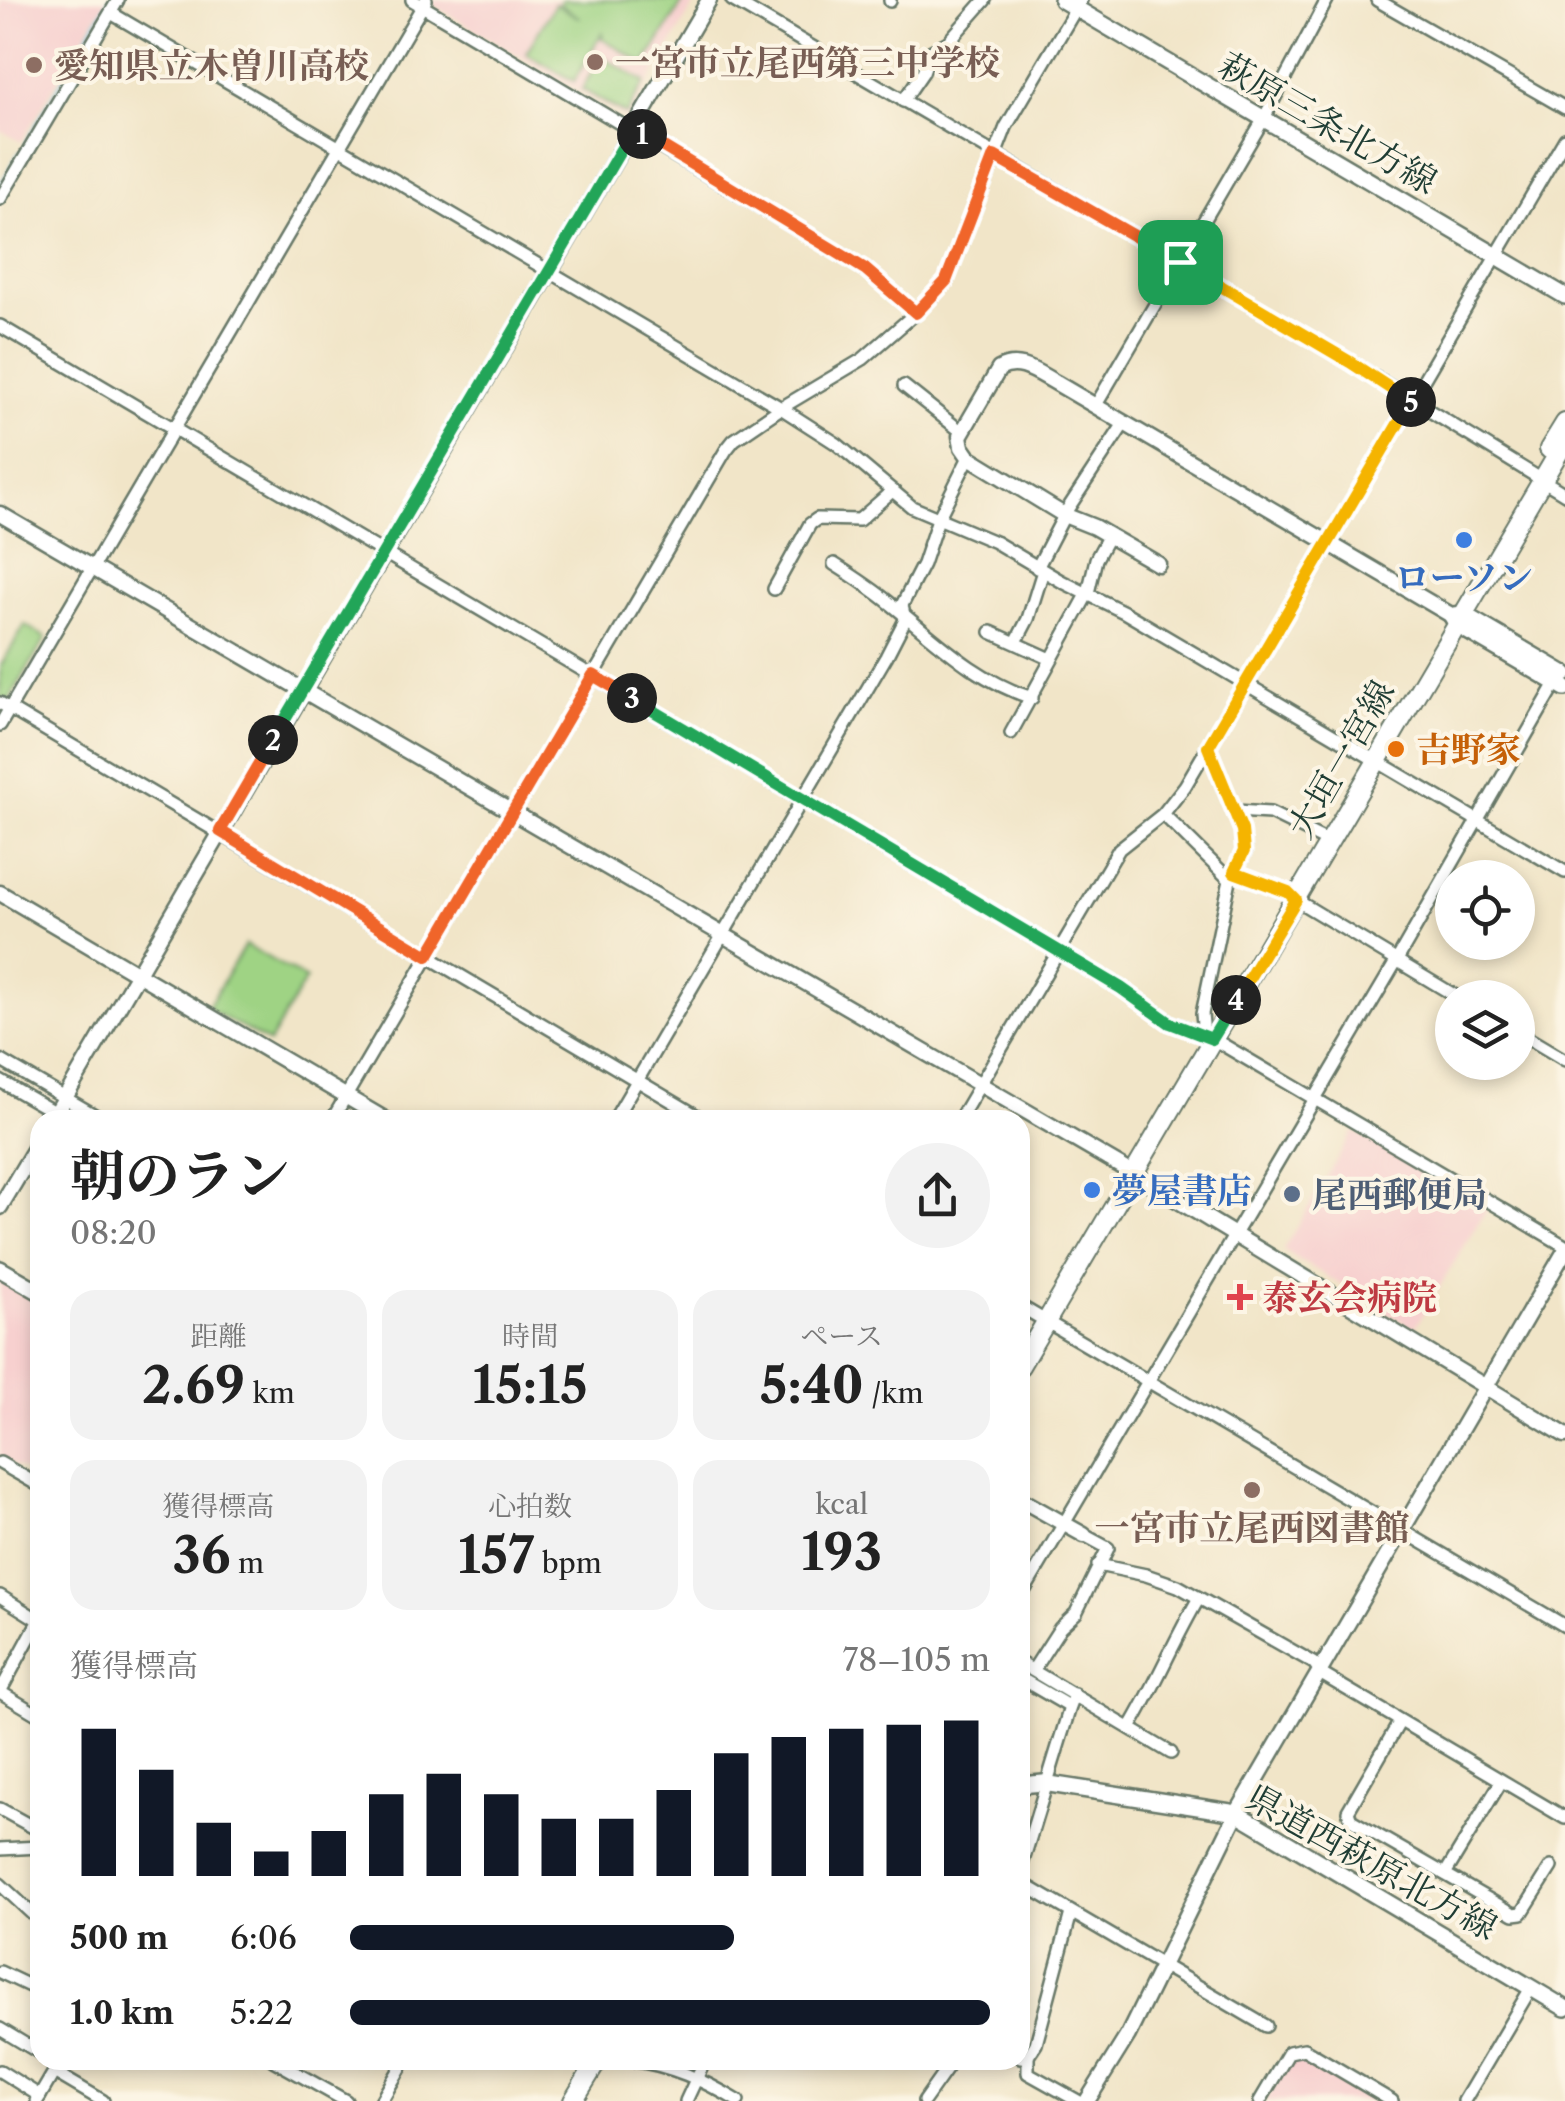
<!DOCTYPE html>
<html lang="ja">
<head>
<meta charset="utf-8">
<style>
	body { margin:0; font-family:"Libre Caslon Text","Noto Serif JP",serif; background:#f2f2f2; color:#222; height:100vh; display:flex; flex-direction:column; font-size:38px; white-space:nowrap }
	* { box-sizing:border-box; margin:0 }
	p { font-size:32px; color:#767676 }
	.icon { flex:none; width:55px; height:55px; fill:none; stroke:currentColor; stroke-width:2; stroke-linecap:round; stroke-linejoin:round }
	.map { position:relative; flex:1; overflow:hidden }
	.details { position:absolute; left:30px; top:1110px; width:1000px; height:960px; display:flex; flex-direction:column; background:#fff; border-radius:30px; box-shadow:0 5px 15px #0003 }
	.details>* { flex:none }
	.buttons { position:absolute; left:1435px; top:860px; display:grid; gap:20px }
	.buttons a { display:grid; place-items:center; width:100px; height:100px; border-radius:50%; background:#fff; box-shadow:0 5px 15px #0003; font-size:50px }
	.pin { position:absolute; display:grid; place-items:center; width:85px; height:85px; color:#fff; margin:-42px; border-radius:20px; box-shadow:0 5px 15px #0006 }
	.km { position:absolute; width:50px; height:50px; margin:-25px; border-radius:50%; background:#222; color:#fff; font-size:28px; line-height:50px; text-align:center }
	.round { display:grid; place-items:center; flex:none; width:105px; height:105px; border-radius:52px; background:#f2f2f2 }
	.head { display:flex; align-items:center; justify-content:space-between; height:170px; padding:0 40px }
	h1 { font-size:55px; font-weight:700; line-height:75px }
	.stats { display:grid; grid-template-columns:repeat(3,1fr); gap:15px; height:170px; padding:10px 40px }
	.stats div { display:grid; align-content:center; border-radius:25px; background:#f2f2f2; text-align:center }
	.stats b { font-size:50px; font-weight:700 }
	.stats small { font-size:28px; font-weight:400 }
	.stats p { font-size:28px }
	.chart { height:280px; padding:20px 40px }
	.chart p { display:flex; justify-content:space-between }
	.chart svg { width:100%; height:180px; margin-top:10px; stroke:#111827; stroke-width:6 }
	ul { padding:0 40px; list-style:none; font-size:32px }
	li { display:grid; grid-template-columns:160px 120px 1fr; align-items:center; height:75px }
	li i { height:25px; border-radius:12px; background:#111827 }
	.map>svg:first-child { display:block }
</style>
</head>
<body>
<div class="map">
<svg width="1565" height="2101" viewBox="0 0 1565 2101">
	<rect width="100%" height="100%" fill="#fcf5e5"/>
	<filter id="ink" filterUnits="userSpaceOnUse"><feTurbulence type="fractalNoise" baseFrequency=".01" numOctaves="2"/><feDisplacementMap in="SourceGraphic" scale="20" xChannelSelector="R" yChannelSelector="G"/><feConvolveMatrix kernelMatrix="1 2 1 2 8 2 1 2 1" color-interpolation-filters="sRGB"/></filter>
	<filter id="wash" filterUnits="userSpaceOnUse"><feTurbulence type="fractalNoise" baseFrequency=".0048" numOctaves="4" result="noise"/><feDisplacementMap in="SourceGraphic" scale="40" xChannelSelector="R" yChannelSelector="G"/><feGaussianBlur stdDeviation="2.25" result="paint"/><feColorMatrix in="noise" values="0 0 0 0 0 0 0 0 0 0 0 0 0 0 0 0 0 1.4 0 .05"/><feComposite in="paint" operator="in"/></filter>
	<g filter="url(#wash)">
		<rect width="100%" height="100%" fill="#f1e5c8"/>
		<g fill="#f7d0cf">
			<path d="M0,0h106l-85,142 -21,-12z"/>
			<path d="M434,0h263l-70,120 -196,-116z"/>
			<path d="M1354,1131l134,76 -74,122 -131,-79z"/>
			<path d="M0,1277l40,24v179l-40,-23z"/>
			<path d="M1303,2055l79,46h-117l26,-44z"/>
		</g>
		<g fill="#9fd384" stroke="#5f885c" stroke-width="2.5">
			<path d="M561,0h123l-39,64 -43,-25 1,-8 -29,50 -48,-28 29,-49 25,14 -21,-14z"/>
			<path d="M601,56l44,26 -19,33 -44,-26z"/>
			<path d="M25,625l21,13 -38,64 -8,-5v-30z"/>
			<path d="M245,945l61,34 -37,64 -62,-35z"/>
		</g>
		<g fill="none" stroke-linecap="round" stroke-linejoin="round">
			<g stroke="#6bc1e8" stroke-width="2.5">
				<path d="M82,46l27,-46"/>
				<path d="M25,144l43,-73"/>
				<path d="M0,186l20,-34"/>
			</g>
		</g>
	</g>
	<g filter="url(#ink)">
		<g fill="none" stroke-linecap="round" stroke-linejoin="round">
			<g stroke="#687868" stroke-width="16">
				<g id="minor">
					<path d="M412,0l453,269 51,44"/>
					<path d="M732,0l618,362 215,132"/>
					<path d="M1377,0l188,108"/>
					<path d="M890,1v-1"/>
					<path d="M111,13l670,395 56,36 75,63 83,35 66,39 63,31 441,260"/>
					<path d="M903,101l20,-29 7,-20 18,-10 37,-42"/>
					<path d="M0,199l118,-199"/>
					<path d="M0,326l1121,662 50,35 33,11 -2,-20 28,-134 15,-29 -3,-21 -34,-83"/>
					<path d="M904,386l58,46"/>
					<path d="M1096,405l167,-285 64,-120"/>
					<path d="M834,564c19,12 39,25 57,40 45,36 84,76 141,94"/>
					<path d="M1037,568l30,-58 58,-88"/>
					<path d="M774,589l36,-65 7,-5 42,1 32,-28"/>
					<path d="M991,632l60,27"/>
					<path d="M1016,642l12,-23 15,-48"/>
					<path d="M0,703l704,417"/>
					<path d="M0,725l426,-725"/>
					<path d="M1011,733l77,-140 8,-34 12,-22"/>
					<path d="M1235,811l35,2 51,25"/>
					<path d="M1163,814l67,66"/>
					<path d="M1233,872l55,20 8,8 163,98"/>
					<path d="M1518,1032l47,28"/>
					<path d="M1208,1036l357,210"/>
					<path d="M0,1060l103,60"/>
					<path d="M0,1081l68,39"/>
					<path d="M332,1120l394,-670 8,-10 47,-32 82,-49 53,-46 30,-32 60,-154 75,-127"/>
					<path d="M614,1120l272,-463 19,-37 -3,-15 21,-41 15,-45 31,-62"/>
					<path d="M959,1120l160,-271 44,-35 22,-28 380,-647"/>
					<path d="M1020,1306l545,320"/>
					<path d="M0,1463l40,23"/>
					<path d="M1098,1565l48,10 32,11 136,77 9,12 242,143"/>
					<path d="M0,1596l40,25"/>
					<path d="M1020,1598l377,-638 162,-282"/>
					<path d="M1020,1663l151,90"/>
					<path d="M1033,1670l27,-42 16,-15 32,-65 -24,-13"/>
					<path d="M1020,1678l50,29"/>
					<path d="M0,1692l40,-74"/>
					<path d="M0,1692l40,24"/>
					<path d="M1400,1721l-52,90 3,9 163,94 8,-1 29,-46"/>
					<path d="M1130,1728c26,-43 43,-86 69,-130"/>
					<path d="M0,1809l40,22"/>
					<path d="M0,1849l40,-2"/>
					<path d="M1020,1871l54,-177"/>
					<path d="M1445,1874l56,-92"/>
					<path d="M1020,1882l246,144"/>
					<path d="M0,1884l40,37"/>
					<path d="M0,1972l40,19"/>
					<path d="M0,2029l40,24"/>
					<path d="M1028,2056v17l50,28"/>
					<path d="M1020,2057l8,-1 8,-12 35,-131"/>
					<path d="M273,2060l73,41"/>
					<path d="M630,2060c41,5 73,20 108,41"/>
					<path d="M0,2071l40,25"/>
					<path d="M54,2072l49,29"/>
					<path d="M37,2101l24,-41"/>
					<path d="M381,2101l24,-41"/>
					<path d="M686,2101l19,-41"/>
					<path d="M924,2101l29,-41"/>
					<path d="M1260,2101l29,-49 15,-3 88,52"/>
					<path d="M1464,2101l67,-113"/>
				</g>
			</g>
			<g stroke="#687868" stroke-width="19">
				<g id="tertiary">
					<path d="M0,514l1134,660 431,261"/>
					<path d="M1158,564l-64,-37 -30,-12 -95,-58 -7,-10 -2,-11 39,-67c21,-12 40,5 59,15l393,231"/>
					<path d="M0,893l386,227"/>
					<path d="M52,1120l657,-1120"/>
					<path d="M0,1207l40,-67"/>
					<path d="M1020,1499l64,36"/>
					<path d="M1087,2101l41,-66 109,-222 328,-562"/>
				</g>
			</g>
			<g stroke="#687868" stroke-width="20">
				<g id="secondary">
					<path d="M1062,0l503,296"/>
					<path d="M1451,615l6,10 108,63"/>
					<path d="M1455,615l8,-1 102,60"/>
					<path d="M0,1269l40,23"/>
					<path d="M1020,1785l23,-2 194,30 328,195"/>
				</g>
			</g>
			<g stroke="#687868" stroke-width="22">
				<g id="primary">
					<path d="M1549,449l16,-26"/>
					<path d="M1020,1366l545,-924"/>
					<path d="M573,2101l25,-41"/>
				</g>
			</g>
			<use href="#minor" stroke="#fff" stroke-width="11"/>
			<use href="#tertiary" stroke="#fff" stroke-width="14"/>
			<use href="#secondary" stroke="#fff" stroke-width="15"/>
			<use href="#primary" stroke="#fff" stroke-width="18"/>
		</g>
	</g>
	<g fill="none" stroke-linecap="round" stroke-linejoin="round" filter="url(#ink)">
		<g stroke="#fff" stroke-width="20">
			<path id="split-1" d="M642,134l223,135 51,44 30,-32 48,-125 186,106"/>
		</g>
		<g stroke="#fff" stroke-width="20">
			<path id="split-2" d="M273,740l360,-611 9,5"/>
		</g>
		<g stroke="#fff" stroke-width="20">
			<path id="split-3" d="M273,740l-53,91 208,125 165,-281 39,23"/>
		</g>
		<g stroke="#fff" stroke-width="20">
			<path id="split-4" d="M632,698l489,290 49,35 42,16 24,-39"/>
		</g>
		<g stroke="#fff" stroke-width="20">
			<path id="split-5" d="M1236,1000l60,-100 -8,-8 -54,-20 10,-21 -2,-21 -34,-83 203,-345"/>
		</g>
		<g stroke="#fff" stroke-width="20">
			<path id="split-6" d="M1180,262l170,100 61,40"/>
		</g>
		<use href="#split-1" stroke="#f0652b" stroke-width="12"/>
		<use href="#split-2" stroke="#22a559" stroke-width="12"/>
		<use href="#split-3" stroke="#f0652b" stroke-width="12"/>
		<use href="#split-4" stroke="#22a559" stroke-width="12"/>
		<use href="#split-5" stroke="#f5b400" stroke-width="12"/>
		<use href="#split-6" stroke="#f5b400" stroke-width="12"/>
	</g>
	<g fill="#8d6e63" stroke="#fcf5e5" stroke-width="4">
		<circle cx="595" cy="62" r="10"/>
		<circle cx="34" cy="65" r="10"/>
		<circle cx="1252" cy="1490" r="10"/>
	</g>
	<g fill="#3f7fe0" stroke="#fcf5e5" stroke-width="4">
		<circle cx="1464" cy="540" r="10"/>
		<circle cx="1092" cy="1190" r="10"/>
	</g>
	<circle fill="#e8710a" stroke="#fcf5e5" stroke-width="4" cx="1396" cy="749" r="10"/>
	<circle fill="#5c6f8a" stroke="#fcf5e5" stroke-width="4" cx="1292" cy="1194" r="10"/>
	<path fill="#e0444e" stroke="#fcf5e5" stroke-width="4" d="M1235 1282h10v10h10v10h-10v10h-10v-10h-10v-10h10z"/>
	<g text-anchor="middle" dominant-baseline="central" stroke-width="8" stroke-linejoin="round" paint-order="stroke">
		<g font-size="35" font-weight="bold" fill="#785e54" stroke="#fcf5e5" text-anchor="start">
			<text x="615" y="62">一宮市立尾西第三中学校</text>
			<text x="54" y="65">愛知県立木曽川高校</text>
			<text x="1252" y="1527" text-anchor="middle">一宮市立尾西図書館</text>
		</g>
		<g font-size="35" fill="#1f3d34" stroke="#fcf5e5">
			<text transform="translate(1328 123) rotate(30)">萩原三条北方線</text>
			<text transform="translate(1341 759) rotate(-60)">大垣一宮線</text>
			<text transform="translate(1372 1862) rotate(29)">県道西萩原北方線</text>
		</g>
		<g font-size="35" font-weight="bold" fill="#366cbe" stroke="#fcf5e5">
			<text x="1464" y="577">ローソン</text>
			<text x="1112" y="1190" text-anchor="start">夢屋書店</text>
		</g>
		<g font-size="35" font-weight="bold" fill="#c56008" stroke="#fcf5e5" text-anchor="start">
			<text x="1416" y="749">吉野家</text>
		</g>
		<g font-size="35" font-weight="bold" fill="#4e5e75" stroke="#fcf5e5" text-anchor="start">
			<text x="1312" y="1194">尾西郵便局</text>
		</g>
		<g font-size="35" font-weight="bold" fill="#be3a42" stroke="#fcf5e5" text-anchor="start">
			<text x="1262" y="1297">泰玄会病院</text>
		</g>
	</g>
</svg>
<div class="buttons">
<a><svg class="icon" aria-label="locate" viewBox="0 0 24 24"><circle cx="12" cy="12" r="6"/><path d="M12 2v4M12 18v4M2 12h4M18 12h4"/></svg></a>
<a><svg class="icon" aria-label="layers" viewBox="0 0 24 24"><path d="M12 4l9 5-9 5-9-5zM3 14l9 5 9-5"/></svg></a>
</div>
<div class="pin" style="left:1180px;top:262px;background:#1e9e55"><svg class="icon" aria-label="arrive" viewBox="0 0 24 24"><path d="M6 21V4h12l-3 4 3 4H6"/></svg></div>
<b class="km" style="left:642px;top:134px">1</b>
<b class="km" style="left:273px;top:740px">2</b>
<b class="km" style="left:632px;top:698px">3</b>
<b class="km" style="left:1236px;top:1000px">4</b>
<b class="km" style="left:1411px;top:402px">5</b>
<section class="details">
<div class="head"><div><h1>朝のラン</h1><p>08:20</p></div><a class="round"><svg class="icon" aria-label="share" viewBox="0 0 24 24"><path d="M12 15V3M7 8l5-5 5 5M5 13v7h14v-7"/></svg></a></div>
<div class="stats">
<div><p>距離</p><b>2.69<small> km</small></b></div>
<div><p>時間</p><b>15:15</b></div>
<div><p>ペース</p><b>5:40<small> /km</small></b></div>
</div>
<div class="stats">
<div><p>獲得標高</p><b>36<small> m</small></b></div>
<div><p>心拍数</p><b>157<small> bpm</small></b></div>
<div><p>kcal</p><b>193</b></div>
</div>
<div class="chart"><p><span>獲得標高</span>78–105 m</p>
<svg viewBox="0 0 160 44" preserveAspectRatio="none"><path d="M5 44V8M15 44V18M25 44V31M35 44V38M45 44V33M55 44V24M65 44V19M75 44V24M85 44V30M95 44V30M105 44V23M115 44V14M125 44V10M135 44V8M145 44V7M155 44V6"/></svg>
</div>
<ul>
<li><b>500 m</b>6:06<i style="width:60%"></i></li>
<li><b>1.0 km</b>5:22<i style="width:100%"></i></li>
</ul>
</section>
</div>
</body>
</html>
